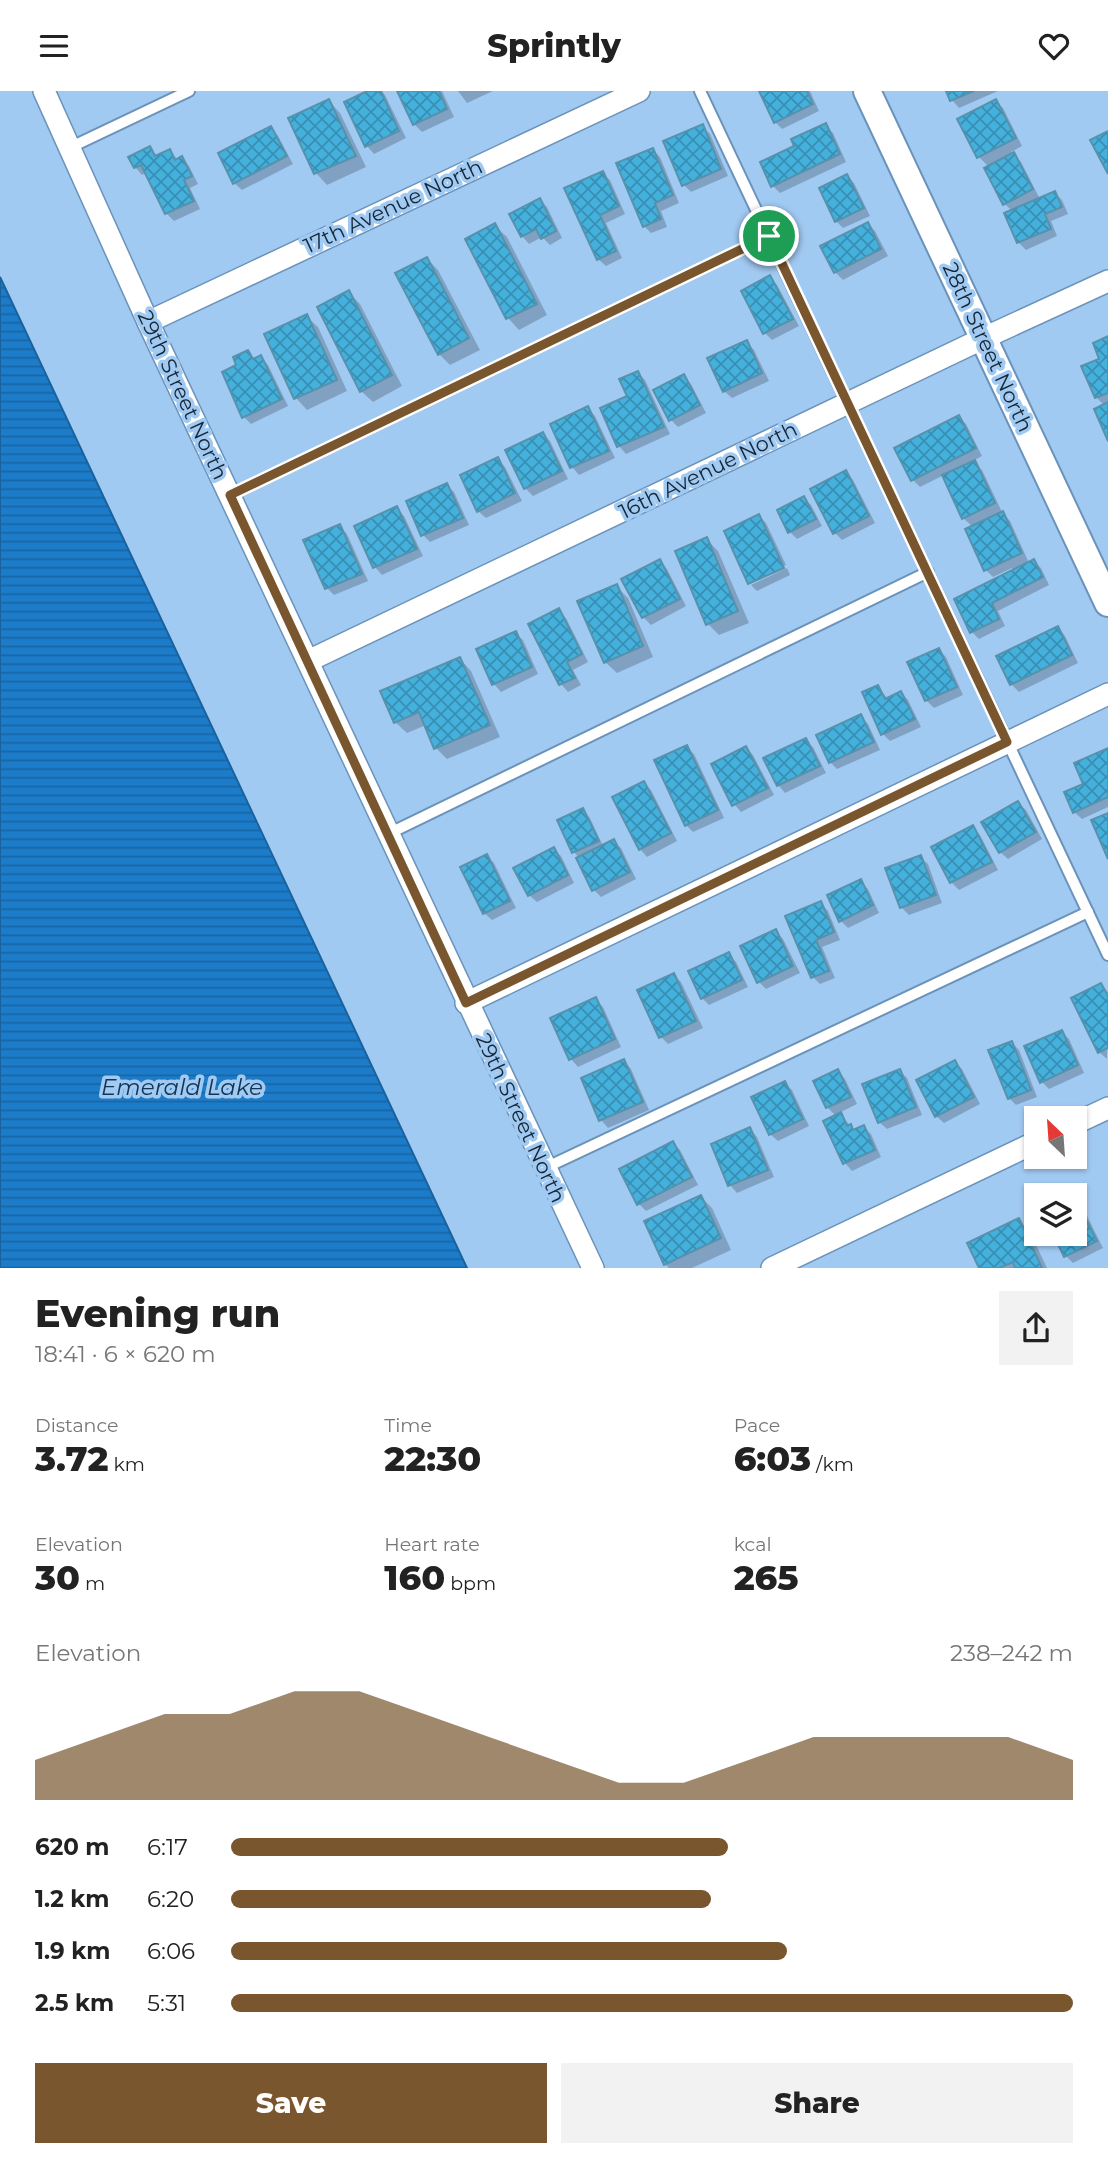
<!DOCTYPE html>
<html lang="en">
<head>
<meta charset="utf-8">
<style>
	body { margin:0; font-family:Montserrat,sans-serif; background:#f2f2f2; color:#222; height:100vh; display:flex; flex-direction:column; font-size:26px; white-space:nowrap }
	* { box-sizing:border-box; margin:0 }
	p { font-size:23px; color:#767676 }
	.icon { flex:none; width:38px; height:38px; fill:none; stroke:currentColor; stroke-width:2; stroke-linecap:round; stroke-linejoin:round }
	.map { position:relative; height:1177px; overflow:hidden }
	.details { display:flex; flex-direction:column; background:#fff; flex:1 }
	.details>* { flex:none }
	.needle { width:46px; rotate:335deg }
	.buttons { position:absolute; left:1024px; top:1015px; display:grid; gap:14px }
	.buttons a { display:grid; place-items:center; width:63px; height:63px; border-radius:0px; background:#fff; box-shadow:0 2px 5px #0004; font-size:35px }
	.pin { position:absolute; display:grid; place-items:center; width:60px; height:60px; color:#fff; margin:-30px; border:4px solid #fff; border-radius:50%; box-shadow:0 2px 7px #0007 }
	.round { display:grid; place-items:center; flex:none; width:74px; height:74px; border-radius:0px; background:#f2f2f2 }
	.headline { display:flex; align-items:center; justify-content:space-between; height:119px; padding:0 35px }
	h1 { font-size:38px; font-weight:800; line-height:52px }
	.metrics { display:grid; grid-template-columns:repeat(3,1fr); gap:10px; height:119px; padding:7px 35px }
	.metrics div { display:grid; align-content:center }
	.metrics b { font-size:35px; font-weight:800 }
	.metrics small { font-size:19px; font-weight:400 }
	.metrics p { font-size:19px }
	.chart { height:196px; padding:14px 35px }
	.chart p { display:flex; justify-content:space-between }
	.chart svg { width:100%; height:126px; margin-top:7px; fill:#79562e; opacity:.7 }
	.cta { display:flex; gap:14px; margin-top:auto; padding:14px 35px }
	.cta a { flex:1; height:80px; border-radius:0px; background:#79562e; color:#fff; font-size:28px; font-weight:800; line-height:80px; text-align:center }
	.cta a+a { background:#f2f2f2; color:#222 }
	ul { padding:0 35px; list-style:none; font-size:23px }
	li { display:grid; grid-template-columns:112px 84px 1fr; align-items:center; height:52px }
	li i { height:18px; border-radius:9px; background:#79562e }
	header { display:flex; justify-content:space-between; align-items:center; height:91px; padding:0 35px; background:#fff; font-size:32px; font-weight:800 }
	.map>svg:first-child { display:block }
</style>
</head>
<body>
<header><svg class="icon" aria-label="menu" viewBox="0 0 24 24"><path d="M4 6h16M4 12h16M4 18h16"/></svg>Sprintly<svg class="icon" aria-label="heart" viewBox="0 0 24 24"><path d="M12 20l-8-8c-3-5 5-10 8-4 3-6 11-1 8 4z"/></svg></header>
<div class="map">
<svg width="1108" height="1177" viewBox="0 0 1108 1177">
	<defs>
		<pattern id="water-rules" width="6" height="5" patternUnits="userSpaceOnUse" patternTransform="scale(1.75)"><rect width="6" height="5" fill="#1c7cc9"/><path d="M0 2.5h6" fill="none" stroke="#1865a4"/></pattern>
		<pattern id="building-cross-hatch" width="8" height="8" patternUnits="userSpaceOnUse" patternTransform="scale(1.75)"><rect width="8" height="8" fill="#44b0dc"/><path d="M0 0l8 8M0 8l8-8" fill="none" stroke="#388fb3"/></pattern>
	</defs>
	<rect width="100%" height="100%" fill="#a1caf3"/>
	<path fill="url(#water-rules)" stroke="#1a629d" stroke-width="2" d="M0,186l467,991h-467z"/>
	<g fill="#0003">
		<path d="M371,0h10l4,4 21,43 -32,16 -7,-8 -21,-43z"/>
		<path d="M399,0h43l12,26 -32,15 -8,-8z"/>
		<path d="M458,0h35l-26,12z"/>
		<path d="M761,0h49l9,20 -37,18 -7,-7z"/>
		<path d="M948,0h50l-39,17 -7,-8z"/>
		<path d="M329,10l11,12 26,54 -39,18 -11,-12 -26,-54z"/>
		<path d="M995,10l8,7 19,38 -11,6 10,10 19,37 15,-6 7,7 6,14 -17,7 6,15 -31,14 -8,-8 -6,-31 -7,-7 -16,-37 -10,-10 -20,-38z"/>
		<path d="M702,35l8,8 18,42 -37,16 -7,-7z"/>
		<path d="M826,35l7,7 13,29 -66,31 -7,-7 24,-39z"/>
		<path d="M271,37l7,8 15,28 -51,26 -8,-7z"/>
		<path d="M150,57l8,9 12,-6 8,9 4,-2 7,8 9,18 -8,4 10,21 -26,12 -8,-8 -19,-41 -5,3 -7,-8z"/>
		<path d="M653,59l7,7 19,46 -18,8 6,16 -16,6 -7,-7z"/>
		<path d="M602,82l8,7 15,34 -19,9 16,35 -16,8 -8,-7 -31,-70z"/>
		<path d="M847,85l7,7 16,33 -27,12 -7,-7z"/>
		<path d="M540,109l7,7 15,31 -12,7 -8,-8 -13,7 -7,-8z"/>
		<path d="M868,133l7,7 13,25 -45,24 -8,-8z"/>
		<path d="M495,135l12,11 40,78 -28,15 -11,-12z"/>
		<path d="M427,168l11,11 42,80 -30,15 -11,-11z"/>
		<path d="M770,187l7,7 22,41 -27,14 -7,-7z"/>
		<path d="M348,201l12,12 42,82 -29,16 -12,-11z"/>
		<path d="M306,225l12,11 29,64 -40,19 -11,-12 -29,-64z"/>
		<path d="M1108,247v99l-3,-31 -9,-9 6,-37z"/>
		<path d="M746,251l8,8 15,31 -37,17 -8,-7z"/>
		<path d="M248,261l8,8 5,-3 7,8 20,41 -37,18 -7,-7 -5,-51z"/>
		<path d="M638,282l7,7 25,54 -44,20 -7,-8 -17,-37 27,-12z"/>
		<path d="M683,285l8,8 15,29 -28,14 -7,-7z"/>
		<path d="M588,318l7,7 20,42 -36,17 -7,-8 -19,-43z"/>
		<path d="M959,326l7,7 16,32 -9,5 9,9 20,42 8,9 19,42 4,-2 8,7 8,17 -51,26 7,15 -26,13 -7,-7 41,-61 -1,-3 -19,9 -7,-7 -13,-43 -10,-9 -19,-43 -24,12 -7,-7z"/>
		<path d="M543,343l7,7 18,38 -35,17 -8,-8z"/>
		<path d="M497,368l8,8 17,34 -36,17 -8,-7z"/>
		<path d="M846,381l7,8 22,43 -33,17 -7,-7z"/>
		<path d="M446,394l8,7 15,33 -39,17 -7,-7z"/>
		<path d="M803,407l8,7 11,21 -25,13 -7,-7z"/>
		<path d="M397,418l7,7 19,40 -41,19 -7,-8z"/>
		<path d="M759,425l7,7 20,42 -36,16v3l-24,-53z"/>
		<path d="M339,435l8,8 21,47 -34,14 -7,-7z"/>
		<path d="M706,448l12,12 31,72 -30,12 -11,-11z"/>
		<path d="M659,470l8,8 19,37 -35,19 -8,-8 -19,-38z"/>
		<path d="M787,477l3,7 -33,16 -6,-6z"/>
		<path d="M616,495l12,12 25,59 -36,16 -12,-11z"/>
		<path d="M558,520l8,7 22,44 -15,8 8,15 -13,7 -7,-8z"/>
		<path d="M1058,537l7,8 13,27 -59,29 -8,-8z"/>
		<path d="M515,542l8,7 15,34 -37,18 -7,-8 -16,-34z"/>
		<path d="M939,559l7,7 17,38 -29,13 -8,-8z"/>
		<path d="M460,568l11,12 29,66 -53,22 -11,-11 -10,-23 -19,8 -12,-11z"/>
		<path d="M878,596l10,12 13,-6 7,7 13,27 -31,14 -7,-7z"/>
		<path d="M861,626l7,7 12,26 -43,19 -7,-7z"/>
		<path d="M805,649l8,7 13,26 -41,20 -7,-8z"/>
		<path d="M686,656l8,7 30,64 -31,14 -7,-7z"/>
		<path d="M746,657l7,7 21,40 -33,17 -7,-8z"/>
		<path d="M1108,659v57l-26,12 -8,-7z"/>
		<path d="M643,692l8,7 26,51 -30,16 -7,-8z"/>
		<path d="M1018,712l8,7 16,29 -34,20 -8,-7z"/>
		<path d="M583,720l7,7 13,28 10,-5 8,7 15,31 -35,18 -7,-7 -15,-32 -5,-6z"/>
		<path d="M973,736l7,8 18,35 -39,20 -8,-8z"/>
		<path d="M553,758l8,7 13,27 -37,19 -8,-7z"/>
		<path d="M487,765l7,7 22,45 -24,12 -8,-7z"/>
		<path d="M920,766l8,7 14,39 -33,12 -8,-8z"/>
		<path d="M860,790l8,8 11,24 -31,15 -7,-7z"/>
		<path d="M820,812l8,8 12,29 -18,7 13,31 -15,6 -7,-7 -25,-60z"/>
		<path d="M776,841l7,7 17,34 -34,16 -7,-7z"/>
		<path d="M729,864l7,7 12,25 -39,18 -7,-7z"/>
		<path d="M674,884l7,7 22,46 -35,16 -7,-7z"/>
		<path d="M1101,894l7,7 -1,67 -8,-7z"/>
		<path d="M595,908l8,8 18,40 -43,20 -7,-8 -19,-40z"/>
		<path d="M1061,941l8,7 15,34 -35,16 -7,-7z"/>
		<path d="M1012,952l7,7 18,47 -21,8 -7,-7z"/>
		<path d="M624,970l7,8 18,41 -41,18 -7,-8z"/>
		<path d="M955,971l7,7 18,35 -36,19 -8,-7z"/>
		<path d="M838,980l7,8 12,25 -18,9 16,18 8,-4 8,7 10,23 -29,14 -7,-8 -19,-42 10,-5 -9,-9z"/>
		<path d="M899,980l8,7 15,37 -35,14 -8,-7z"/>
		<path d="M784,992l8,7 17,36 -31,15 -8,-7z"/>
		<path d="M750,1038l7,8 17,40 -37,16 -7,-8z"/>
		<path d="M673,1052l7,7 18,35 -52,26 -7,-7z"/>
		<path d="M1074,1105l5,4 24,48 -30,15 -7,-7 -11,-22h19z"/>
		<path d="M701,1106l11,11 19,42 -39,18h-23l-4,-4z"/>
		<path d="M1019,1130l11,11 17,36h-66l-12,-24z"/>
	</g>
	<g fill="url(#building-cross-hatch)" stroke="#5792ac" stroke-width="2">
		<path d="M367,0h14l18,40 -34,16 -21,-45z"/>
		<path d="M397,0h42l8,18 -34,16z"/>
		<path d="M759,0h48l6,13 -39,19z"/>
		<path d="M946,0h28l-24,10z"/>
		<path d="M329,8l27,57 -42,18 -26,-56z"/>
		<path d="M996,8l20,39 -39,20 -20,-39z"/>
		<path d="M826,32l14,31 -69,33 -11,-25 34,-16 -3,-7z"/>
		<path d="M703,33l18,45 -39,17 -19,-45z"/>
		<path d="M271,35l16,30 -54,28 -15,-31z"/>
		<path d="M1108,40v43l-18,-34z"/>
		<path d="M150,55l5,10 15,-7 5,11 7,-4 10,20 -8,4 10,21 -29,13 -24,-49 -7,3 -6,-11z"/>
		<path d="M653,57l20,47 -18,8 6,16 -18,8 -27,-64z"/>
		<path d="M1014,61l19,37 -30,16 -19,-37z"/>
		<path d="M603,80l16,35 -19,9 16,36 -19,9 -33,-72z"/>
		<path d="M847,83l17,34 -29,14 -16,-34z"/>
		<path d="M1055,100l7,16 -17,7 6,15 -34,14 -13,-30z"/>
		<path d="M540,107l16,33 -15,8 -5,-10 -15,8 -12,-23z"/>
		<path d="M868,131l13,27 -47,24 -14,-27z"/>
		<path d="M495,132l42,81 -31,15 -41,-80z"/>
		<path d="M427,166l42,81 -31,17 -43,-82z"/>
		<path d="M770,184l23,44 -30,15 -22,-43z"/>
		<path d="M349,199l43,85 -32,17 -43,-85z"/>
		<path d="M307,223l30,66 -43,19 -30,-65z"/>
		<path d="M1108,245v57l-13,5 -14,-32 18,-7 -6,-16z"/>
		<path d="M747,249l15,33 -39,19 -16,-34z"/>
		<path d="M248,259l5,9 8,-4 21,44 -40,19 -20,-46 14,-7 -3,-8z"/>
		<path d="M638,280l26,56 -47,20 -17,-39 27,-12 -8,-17z"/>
		<path d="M684,283l16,31 -31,16 -16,-31z"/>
		<path d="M1108,311v39l-14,-32z"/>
		<path d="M588,315l21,45 -39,17 -20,-44z"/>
		<path d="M959,324l17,33 -65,33 -17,-33z"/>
		<path d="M543,341l19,39 -38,18 -19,-39z"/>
		<path d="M498,366l17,36 -38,19 -17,-37z"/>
		<path d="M975,369l20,43 -33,16 -20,-44z"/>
		<path d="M846,379l23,46 -36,18 -23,-45z"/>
		<path d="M447,392l16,35 -42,18 -15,-35z"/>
		<path d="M804,405l12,23 -28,14 -11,-23z"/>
		<path d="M397,415l20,43 -44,19 -19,-42z"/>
		<path d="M1003,420l19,42 -38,18 -19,-42z"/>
		<path d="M759,423l25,54 -36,16 -24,-53z"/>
		<path d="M340,433l22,50 -37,15 -22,-49z"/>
		<path d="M707,446l31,74 -32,14 -31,-74z"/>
		<path d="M660,468l20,40 -38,19 -21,-39z"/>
		<path d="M1034,468l9,18 -51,26 7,16 -29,14 -16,-34z"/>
		<path d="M617,493l26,62 -39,17 -27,-62z"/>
		<path d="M559,517l23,46 -15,8 8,16 -16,7 -31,-61z"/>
		<path d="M1058,535l14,29 -62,30 -14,-29z"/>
		<path d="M516,540l16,36 -40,18 -16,-36z"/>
		<path d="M939,557l18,39 -32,14 -18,-39z"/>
		<path d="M460,566l30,68 -56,24 -15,-37 -25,11 -14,-32z"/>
		<path d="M878,594l7,14 16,-8 14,28 -34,16 -19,-43z"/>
		<path d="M861,623l13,28 -45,21 -13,-28z"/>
		<path d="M806,647l14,28 -43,20 -14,-28z"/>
		<path d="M687,654l31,65 -33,16 -31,-66z"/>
		<path d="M746,655l22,42 -36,18 -21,-42z"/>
		<path d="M1108,657v49l-35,16 -9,-21 19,-8 -9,-21z"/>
		<path d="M644,690l27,52 -32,17 -27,-53z"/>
		<path d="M1018,710l18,31 -37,21 -18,-31z"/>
		<path d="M583,717l16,33 -27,12 -15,-33z"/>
		<path d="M1108,722v46l-17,-39z"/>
		<path d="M973,734l19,37 -42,21 -19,-36z"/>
		<path d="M614,748l16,33 -38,19 -16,-33z"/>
		<path d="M554,756l14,28 -40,21 -15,-28z"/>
		<path d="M487,763l23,47 -27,13 -23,-47z"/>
		<path d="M921,764l15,40 -36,13 -15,-40z"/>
		<path d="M861,788l12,26 -34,17 -12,-27z"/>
		<path d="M821,810l13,31 -18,8 13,31 -18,7 -26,-62z"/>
		<path d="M776,838l17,37 -36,17 -17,-37z"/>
		<path d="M729,861l13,28 -41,19 -13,-28z"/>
		<path d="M674,882l22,48 -37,17 -22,-48z"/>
		<path d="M1101,892l7,13v52l-10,5 -27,-55z"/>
		<path d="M596,906l19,42 -46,21 -19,-42z"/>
		<path d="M1062,939l16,35 -38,18 -16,-37z"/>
		<path d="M1012,950l19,49 -23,9 -20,-49z"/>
		<path d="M624,968l19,43 -44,19 -18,-43z"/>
		<path d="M955,969l19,37 -39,20 -19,-37z"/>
		<path d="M838,978l13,28 -25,11 -13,-27z"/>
		<path d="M900,978l16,38 -38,16 -16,-39z"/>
		<path d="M785,990l18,38 -34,16 -18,-38z"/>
		<path d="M841,1021l6,14 4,-2 2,6 11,-5 11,25 -32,14 -20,-43z"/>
		<path d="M750,1036l18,43 -40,16 -17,-42z"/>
		<path d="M673,1050l19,36 -55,28 -18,-36z"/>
		<path d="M701,1104l20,43 -57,27 -20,-44z"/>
		<path d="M1074,1105l23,45 -33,16 -11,-23h21z"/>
		<path d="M1019,1127l23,50h-27l-2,-6 -14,6h-20l-12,-25z"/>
	</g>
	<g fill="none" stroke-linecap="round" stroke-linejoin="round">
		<g stroke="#6b93ba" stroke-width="14">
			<g id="service">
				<path d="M700,0l408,864"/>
				<path d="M69,57l120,-57"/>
				<path d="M230,404l539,-259"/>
				<path d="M388,743l540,-262"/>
				<path d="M545,1077l543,-256"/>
			</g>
		</g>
		<g stroke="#6b93ba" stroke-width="24">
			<g id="minor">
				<path d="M44,0l104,231 445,946"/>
				<path d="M148,231l491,-231"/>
				<path d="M308,570l676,-323 124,-57"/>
				<path d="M466,912l642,-309"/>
				<path d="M1074,1033l34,-16"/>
				<path d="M772,1177l264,-126"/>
			</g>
		</g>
		<g stroke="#6b93ba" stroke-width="30">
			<path id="tertiary" d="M867,0l241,512"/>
		</g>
		<use href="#service" stroke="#fff" stroke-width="10"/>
		<use href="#minor" stroke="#fff" stroke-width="21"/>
		<use href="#tertiary" stroke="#fff" stroke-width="26"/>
	</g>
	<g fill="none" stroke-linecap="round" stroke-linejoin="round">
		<g stroke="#fff" stroke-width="14">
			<path id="route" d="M769,145l238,506 -541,261 -236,-508z"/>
		</g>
		<use href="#route" stroke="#79562e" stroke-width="9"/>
	</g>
	<g text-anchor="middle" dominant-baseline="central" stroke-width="7" stroke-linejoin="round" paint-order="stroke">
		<g font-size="21" fill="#162635" stroke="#a1caf3">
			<text transform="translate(393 115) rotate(-25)">17th Avenue North</text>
			<text transform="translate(988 256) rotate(65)">28th Street North</text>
			<text transform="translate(183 304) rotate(65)">29th Street North</text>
			<text transform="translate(708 379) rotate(-26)">16th Avenue North</text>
			<text transform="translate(521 1027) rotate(65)">29th Street North</text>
		</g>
		<g font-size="23" font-style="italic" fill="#123555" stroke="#a1caf3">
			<text x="182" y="996">Emerald Lake</text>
		</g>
	</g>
</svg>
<div class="buttons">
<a><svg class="needle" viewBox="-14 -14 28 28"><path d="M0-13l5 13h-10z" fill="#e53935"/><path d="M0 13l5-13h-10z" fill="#767676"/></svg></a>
<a><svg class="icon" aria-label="layers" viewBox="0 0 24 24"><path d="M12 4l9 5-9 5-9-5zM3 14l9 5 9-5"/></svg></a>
</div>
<div class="pin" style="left:769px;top:145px;background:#1e9e55"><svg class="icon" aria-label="arrive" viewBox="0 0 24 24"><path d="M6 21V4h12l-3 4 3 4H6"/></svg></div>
</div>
<section class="details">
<div class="headline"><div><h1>Evening run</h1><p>18:41 · 6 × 620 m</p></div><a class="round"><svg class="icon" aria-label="share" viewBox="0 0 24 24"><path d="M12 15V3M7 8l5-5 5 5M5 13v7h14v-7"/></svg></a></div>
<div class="metrics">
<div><p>Distance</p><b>3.72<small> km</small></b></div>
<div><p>Time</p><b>22:30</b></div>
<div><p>Pace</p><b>6:03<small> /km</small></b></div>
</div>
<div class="metrics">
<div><p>Elevation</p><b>30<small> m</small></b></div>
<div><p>Heart rate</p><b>160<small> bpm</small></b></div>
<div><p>kcal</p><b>265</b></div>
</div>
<div class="chart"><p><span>Elevation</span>238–242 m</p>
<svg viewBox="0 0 160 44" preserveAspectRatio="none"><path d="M0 44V30L10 22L20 14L30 14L40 6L50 6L60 14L70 22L80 30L90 38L100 38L110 30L120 22L130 22L140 22L150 22L160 30V44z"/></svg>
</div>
<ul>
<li><b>620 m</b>6:17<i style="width:59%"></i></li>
<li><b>1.2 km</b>6:20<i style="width:57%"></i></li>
<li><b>1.9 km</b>6:06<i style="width:66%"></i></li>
<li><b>2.5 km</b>5:31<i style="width:100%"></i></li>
</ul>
<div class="cta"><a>Save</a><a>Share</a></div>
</section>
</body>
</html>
